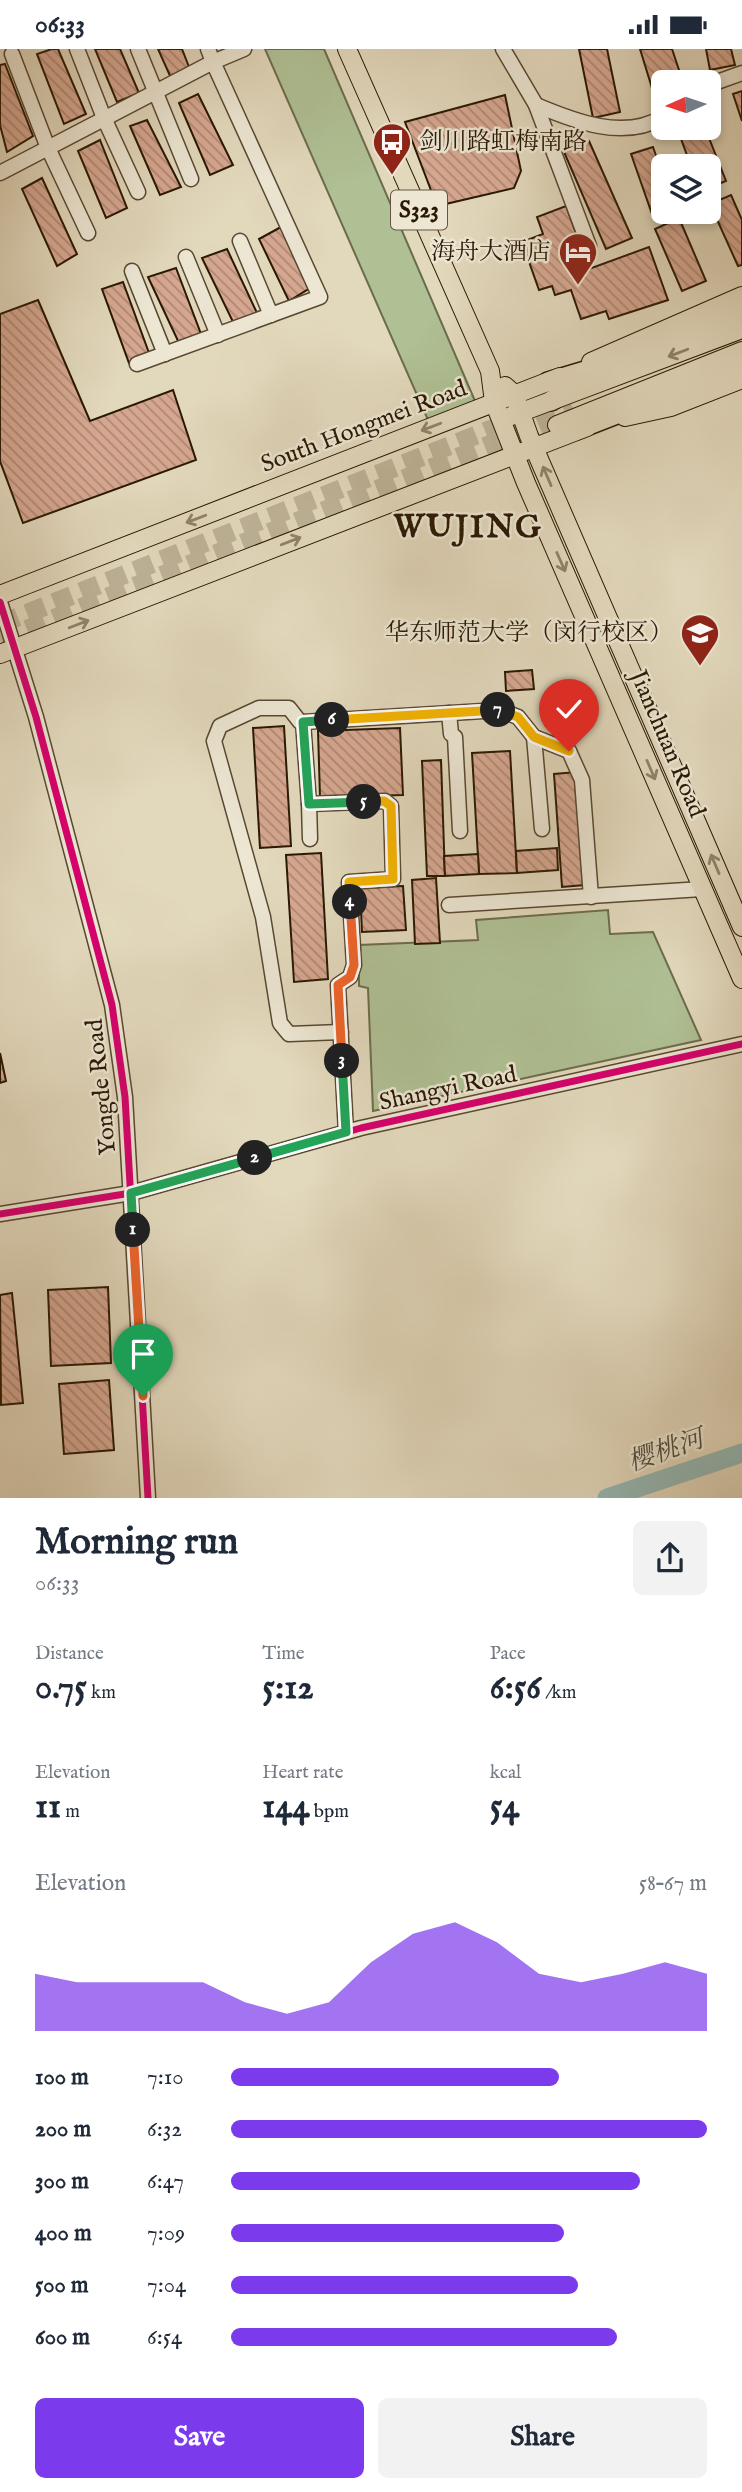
<!DOCTYPE html>
<html lang="en">
<head>
<meta charset="utf-8">
<style>
	body { margin:0; font-family:"IM FELL English","Noto Serif SC",serif; background:#f2f2f3; color:#1f2937; height:100vh; display:flex; flex-direction:column; font-size:26px; white-space:nowrap }
	* { box-sizing:border-box; margin:0 }
	p { font-size:23px; color:#747a83 }
	.icon { flex:none; width:38px; height:38px; fill:none; stroke:currentColor; stroke-width:2; stroke-linecap:round; stroke-linejoin:round }
	.map { position:relative; height:1449px; overflow:hidden }
	.sheet { display:flex; flex-direction:column; background:#fff; flex:1 }
	.sheet>* { flex:none }
	.needle { width:46px; rotate:267deg }
	.buttons { position:absolute; left:651px; top:21px; display:grid; gap:14px }
	.buttons a { display:grid; place-items:center; width:70px; height:70px; border-radius:10px; background:#fff; box-shadow:0 4px 10px #0003; font-size:35px }
	.pin { position:absolute; display:grid; place-items:center; width:60px; height:60px; color:#fff; margin:-72px -30px; border-radius:50% 50% 50% 0; rotate:-45deg; box-shadow:0 0 7px #0007 }
	.pin .icon { rotate:45deg }
	.km { position:absolute; width:35px; height:35px; margin:-18px; border-radius:50%; background:#222; color:#fff; font-size:19px; line-height:35px; text-align:center }
	.round { display:grid; place-items:center; flex:none; width:74px; height:74px; border-radius:10px; background:#f2f2f3 }
	.overview { display:flex; align-items:center; justify-content:space-between; height:119px; padding:0 35px }
	h1 { font-size:38px; font-weight:800; line-height:52px }
	.stats { display:grid; grid-template-columns:repeat(3,1fr); gap:10px; height:119px; padding:7px 35px }
	.stats div { display:grid; align-content:center }
	.stats b { font-size:35px; font-weight:800 }
	.stats small { font-size:19px; font-weight:400 }
	.stats p { font-size:19px }
	.chart { height:196px; padding:14px 35px }
	.chart p { display:flex; justify-content:space-between }
	.chart svg { width:100%; height:126px; margin-top:7px; fill:#7c3aed; opacity:.7 }
	.cta { display:flex; gap:14px; margin-top:auto; padding:14px 35px }
	.cta a { flex:1; height:80px; border-radius:10px; background:#7c3aed; color:#fff; font-size:28px; font-weight:800; line-height:80px; text-align:center }
	.cta a+a { background:#f2f2f3; color:#1f2937 }
	ul { padding:0 35px; list-style:none; font-size:23px }
	li { display:grid; grid-template-columns:112px 84px 1fr; align-items:center; height:52px }
	li i { height:18px; border-radius:9px; background:#7c3aed }
	.status { display:flex; justify-content:space-between; align-items:center; height:49px; padding:0 35px; background:#fff; direction:ltr }
	.status svg { height:19px; fill:currentColor }
	.map>svg:first-child { display:block }
</style>
</head>
<body>
<div class="status"><b>06:33</b><svg viewBox="0 0 49 12"><path d="M0 12V9h3v3zM5 12V6h3v6zM10 12V3h3v9zM15 12V0h3v12zM26 1h20v11H26zM47 4h2v5h-2z"/></svg></div>
<div class="map">
<svg width="742" height="1449" viewBox="0 0 742 1449">
	<defs>
		<pattern id="building-back-hatch" width="6" height="6" patternUnits="userSpaceOnUse" patternTransform="scale(1.75)"><rect width="6" height="6" fill="#d6a790"/><path d="M-1 5l2 2M0 0l6 6M5-1l2 2" fill="none" stroke="#ae8773"/></pattern>
	</defs>
	<rect width="100%" height="100%" fill="#e2d8bc"/>
	<filter id="stains"><feTurbulence type="fractalNoise" baseFrequency=".00286" numOctaves="4"/><feColorMatrix values="0 0 0 0 .2 0 0 0 0 .09 0 0 0 0 .02 0 0 0 .5 -.17"/></filter>
	<radialGradient id="worn" r=".72"><stop offset=".6" stop-color="#630" stop-opacity="0"/><stop offset="1" stop-color="#630" stop-opacity=".3"/></radialGradient>
	<g fill="#afc094" stroke="#6c6c4c" stroke-width="2">
		<path d="M265,0h59l151,352 -47,19z"/>
		<path d="M608,861l2,24 43,-2 48,108 -328,71 -5,-123 -9,-2v-41l119,-5 -2,-20z"/>
	</g>
	<g fill="none" stroke-linecap="round" stroke-linejoin="round">
		<path stroke="#95b9b5" stroke-width="19" d="M607,1449l135,-45"/>
	</g>
	<g fill="url(#building-back-hatch)" stroke="#2a1803" stroke-width="2">
		<path d="M52,0h6l28,65 -22,10 -27,-70z"/>
		<path d="M95,0h25l19,44 -22,9z"/>
		<path d="M158,0h24l7,18 -18,11z"/>
		<path d="M579,0h28l13,63 -27,6z"/>
		<path d="M640,0h32l10,30 -19,3v3l-11,3z"/>
		<path d="M706,0h25l4,16 -25,5z"/>
		<path d="M5,15l28,72 -26,16 -7,-27v-60z"/>
		<path d="M742,42v30l-9,-27z"/>
		<path d="M198,45l35,71 -23,10 -31,-72z"/>
		<path d="M505,46l16,76 -7,17 -77,18 -32,-84z"/>
		<path d="M147,71l34,67 -21,8 -30,-69z"/>
		<path d="M677,79h28l21,53 -17,7v-22h-18z"/>
		<path d="M100,91l27,68 -21,10 -28,-67z"/>
		<path d="M589,92l43,97 -26,11 -42,-97z"/>
		<path d="M653,98l10,29v34l-11,4 -21,-60z"/>
		<path d="M42,129l35,76 -20,12 -35,-77z"/>
		<path d="M731,146l11,25v45l-4,1 -28,-62z"/>
		<path d="M566,157l23,63 60,-22 19,53 -59,19 -3,-8 -25,8 -10,-29 -16,5 -3,-9 -13,4 -17,-48 21,-8 -6,-17z"/>
		<path d="M679,169l27,63 -24,10 -27,-62z"/>
		<path d="M281,178l29,61 -21,13 -30,-62z"/>
		<path d="M227,200l30,64 -23,11 -32,-66z"/>
		<path d="M176,219l25,66 -22,9 -31,-66z"/>
		<path d="M123,233l26,71 -20,10 -27,-74z"/>
		<path d="M38,251l52,121 83,-31 23,70 -173,63 -23,-62v-147z"/>
		<path d="M532,621l2,19 -28,2 -1,-19z"/>
		<path d="M284,677l7,120 -31,2 -7,-120z"/>
		<path d="M400,679l3,67 -83,2 -2,-66z"/>
		<path d="M510,702l7,122 -38,1 -7,-121z"/>
		<path d="M441,711l4,116h-18l-5,-115z"/>
		<path d="M577,723l8,113 -23,2 -8,-113z"/>
		<path d="M557,799l1,22 -41,3 -1,-22z"/>
		<path d="M321,804l7,126 -34,3 -8,-127z"/>
		<path d="M478,805l1,20 -34,2 -1,-20z"/>
		<path d="M436,829l4,65 -25,1 -3,-64z"/>
		<path d="M403,837l3,44 -44,2 -2,-44z"/>
		<path d="M0,1004l6,28 -6,2z"/>
		<path d="M108,1238l3,76 -60,3 -3,-76z"/>
		<path d="M12,1244l11,110 -22,2 -1,-110z"/>
		<path d="M109,1331l5,70 -50,4 -5,-70z"/>
	</g>
	<g fill="none" stroke-linecap="round" stroke-linejoin="round">
		<g stroke="#bdb297" stroke-width="19" stroke-dasharray="19 10" stroke-linecap="butt">
			<path d="M0,575l517,-205"/>
			<path d="M0,591l574,-229"/>
		</g>
		<g stroke="#584831" stroke-width="17">
			<g id="minor">
				<path d="M77,0l27,69 34,74"/>
				<path d="M138,0l53,130"/>
				<path d="M208,0l5,13 31,-13"/>
				<path d="M503,0l33,56 53,141"/>
				<path d="M12,5l36,94 40,85"/>
				<path d="M709,38l8,-5 25,-9"/>
				<path d="M536,56c38,16 88,36 127,12"/>
				<path d="M0,124l213,-111 107,235 -183,67"/>
				<path d="M240,192l31,74"/>
				<path d="M186,208l32,78"/>
				<path d="M132,222l33,83"/>
				<path d="M0,553l36,115 76,288 13,92 23,401"/>
				<path d="M449,664l2,21 4,3 5,94"/>
				<path d="M300,673l-11,-14h-30l-39,18 -6,15 49,176 17,106 9,11 52,-2"/>
				<path d="M534,688l8,92"/>
				<path d="M309,755l1,35"/>
				<path d="M449,856l253,-16"/>
				<path d="M346,1083l-8,-147 12,-8 4,-12 -5,-83 44,-3 -2,-73 -6,-5 -76,3 -6,-82 197,-12 18,7 16,20 35,14 13,29 9,117"/>
				<path d="M0,1165l131,-21 230,-65 381,-84"/>
			</g>
		</g>
		<g stroke="#2a1803" stroke-width="20">
			<g id="major">
				<path d="M347,0l143,322 4,31 32,81 216,496"/>
				<path d="M591,313l151,-66"/>
				<path d="M505,337l9,8 15,42 213,491"/>
				<path d="M511,367l231,-87"/>
				<path d="M625,368l46,-10 71,-28"/>
				<path d="M557,376l185,-74"/>
				<path d="M0,546l560,-218"/>
				<path d="M0,605l587,-227"/>
			</g>
		</g>
		<g stroke="#2a1803" stroke-width="22">
			<g id="highway">
				<path d="M548,333l80,-24 114,-48"/>
				<path d="M551,352l42,-24"/>
				<path d="M576,381l166,-65"/>
			</g>
		</g>
		<use href="#minor" stroke="#ece6d3" stroke-width="14"/>
		<use href="#major" stroke="#e2d8bc" stroke-width="18"/>
		<use href="#highway" stroke="#e2d8bc" stroke-width="19"/>
		<g stroke="#ece6d3" stroke-width="11">
			<g id="cycleway">
				<path d="M0,553l36,115 76,288 13,92 23,401"/>
				<path d="M0,1165l131,-21 230,-65 381,-84"/>
			</g>
		</g>
		<use href="#cycleway" stroke="#d6006c" stroke-width="7"/>
	</g>
	<defs><path id="oneway-shaft" d="M-6 0H5M1.5-3L5.5 0L1.5 3" fill="none" stroke-width="1.6" stroke-linecap="round" stroke-linejoin="round" transform="scale(1.75)"/></defs>
	<g stroke="#8f8269">
		<use href="#oneway-shaft" transform="translate(678 304) rotate(159)"/>
		<use href="#oneway-shaft" transform="translate(431 378) rotate(159)"/>
		<use href="#oneway-shaft" transform="translate(547 427) rotate(-113)"/>
		<use href="#oneway-shaft" transform="translate(196 470) rotate(159)"/>
		<use href="#oneway-shaft" transform="translate(291 492) rotate(-21)"/>
		<use href="#oneway-shaft" transform="translate(561 513) rotate(66)"/>
		<use href="#oneway-shaft" transform="translate(79 575) rotate(-21)"/>
		<use href="#oneway-shaft" transform="translate(651 721) rotate(67)"/>
		<use href="#oneway-shaft" transform="translate(715 815) rotate(-113)"/>
	</g>
	<g fill="none" stroke-linecap="round" stroke-linejoin="round">
		<g stroke="#fff" stroke-width="14">
			<path id="split-1" d="M133,1181l10,166"/>
		</g>
		<g stroke="#fff" stroke-width="14">
			<path id="split-2" d="M133,1181l-2,-37 124,-35"/>
		</g>
		<g stroke="#fff" stroke-width="14">
			<path id="split-3" d="M255,1109l91,-26 -4,-71"/>
		</g>
		<g stroke="#fff" stroke-width="14">
			<path id="split-4" d="M342,1012l-4,-76 12,-8 4,-12 -4,-63"/>
		</g>
		<g stroke="#fff" stroke-width="14">
			<path id="split-5" d="M350,853l-1,-20 44,-3 -2,-73 -7,-5 -20,1"/>
		</g>
		<g stroke="#fff" stroke-width="14">
			<path id="split-6" d="M332,671l-29,2 6,82 55,-2"/>
		</g>
		<g stroke="#fff" stroke-width="14">
			<path id="split-7" d="M332,671l166,-10"/>
		</g>
		<g stroke="#fff" stroke-width="14">
			<path id="split-8" d="M498,661l20,7 16,20 35,14"/>
		</g>
		<use href="#split-1" stroke="#f0652b" stroke-width="9"/>
		<use href="#split-2" stroke="#22a559" stroke-width="9"/>
		<use href="#split-3" stroke="#22a559" stroke-width="9"/>
		<use href="#split-4" stroke="#f0652b" stroke-width="9"/>
		<use href="#split-5" stroke="#f5b400" stroke-width="9"/>
		<use href="#split-6" stroke="#22a559" stroke-width="9"/>
		<use href="#split-7" stroke="#f5b400" stroke-width="9"/>
		<use href="#split-8" stroke="#f5b400" stroke-width="9"/>
	</g>
	<defs>
		<g id="bus-pin" transform="scale(2.0125)"><path d="M0 17L-7.5 6A9.5 9.5 0 1 1 7.5 6Z" fill="#8f2418" stroke="#ece6d3"/><path d="M-5-6H5V4H4V6H2V4H-2V6H-4V4H-5ZM-3.5-4V0h7V-4ZM-3.5 1.2v1.5H-2V1.2ZM2 1.2v1.5H3.5V1.2Z" fill="#fff"/></g>
		<g id="hotel-pin" transform="scale(2.0125)"><path d="M0 17L-7.5 6A9.5 9.5 0 1 1 7.5 6Z" fill="#8f2418" stroke="#ece6d3"/><path d="M-6-4.5h1.5V1H6V5H4.5V3h-9V5H-6ZM-4 0a1.8 1.8 0 1 1 3.6 0ZM.5 0V-2.5h3Q6-2.5 6 0Z" fill="#fff"/></g>
		<g id="university-pin" transform="scale(2.0125)"><path d="M0 17L-7.5 6A9.5 9.5 0 1 1 7.5 6Z" fill="#8f2418" stroke="#ece6d3"/><path d="M0-5L7-2L0 1L-7-2ZM-4 1L0 2.5L4 1V4Q0 6-4 4Z" fill="#fff"/></g>
	</defs>
	<g fill-rule="evenodd">
		<use href="#bus-pin" x="392" y="93"/>
		<use href="#hotel-pin" x="578" y="203"/>
		<use href="#university-pin" x="700" y="584"/>
	</g>
	<g text-anchor="middle" dominant-baseline="central" stroke-width="5" stroke-linejoin="round" paint-order="stroke">
		<rect fill="#ece6d3" stroke="#645641" stroke-width="2" x="391" y="141.5" width="56" height="39" rx="5"/>
		<g font-size="23" font-weight="bold" fill="#2a1803">
			<text x="419" y="161">S323</text>
		</g>
		<g font-size="24" fill="#2a1803" stroke="#ece6d3" text-anchor="end">
			<text x="419" y="93" text-anchor="start">剑川路虹梅南路</text>
			<text x="551" y="203">海舟大酒店</text>
			<text x="673" y="584">华东师范大学（闵行校区）</text>
		</g>
		<g font-size="24" fill="#2a1803" stroke="#ece6d3">
			<text transform="translate(364 378) rotate(-21)">South Hongmei Road</text>
			<text transform="translate(667 695) rotate(67)">Jianchuan Road</text>
			<text transform="translate(102 1038) rotate(-96)">Yongde Road</text>
			<text transform="translate(448 1040) rotate(-12)">Shangyi Road</text>
		</g>
		<g font-size="26" font-style="italic" fill="#4f5041" stroke="#ece6d3">
			<text transform="translate(666 1402) rotate(-19)">樱桃河</text>
		</g>
		<g font-size="32" font-weight="bold" letter-spacing="2" fill="#2a1803" stroke="#ece6d3">
			<text x="468" y="479">WUJING</text>
		</g>
	</g>
	<rect width="100%" height="100%" filter="url(#stains)"/>
	<rect width="100%" height="100%" fill="url(#worn)"/>
</svg>
<div class="buttons">
<a><svg class="needle" viewBox="-14 -14 28 28"><path d="M0-13l5 13h-10z" fill="#e53935"/><path d="M0 13l5-13h-10z" fill="#747a83"/></svg></a>
<a><svg class="icon" aria-label="layers" viewBox="0 0 24 24"><path d="M12 4l9 5-9 5-9-5zM3 14l9 5 9-5"/></svg></a>
</div>
<div class="pin" style="left:143px;top:1347px;background:#1e9e55"><svg class="icon" aria-label="arrive" viewBox="0 0 24 24"><path d="M6 21V4h12l-3 4 3 4H6"/></svg></div>
<div class="pin" style="left:569px;top:702px;background:#d93025"><svg class="icon" aria-label="check" viewBox="0 0 24 24"><path d="M5 12l5 5 9-10"/></svg></div>
<b class="km" style="left:133px;top:1181px">1</b>
<b class="km" style="left:255px;top:1109px">2</b>
<b class="km" style="left:342px;top:1012px">3</b>
<b class="km" style="left:350px;top:853px">4</b>
<b class="km" style="left:364px;top:753px">5</b>
<b class="km" style="left:332px;top:671px">6</b>
<b class="km" style="left:498px;top:661px">7</b>
</div>
<section class="sheet">
<div class="overview"><div><h1>Morning run</h1><p>06:33</p></div><a class="round"><svg class="icon" aria-label="share" viewBox="0 0 24 24"><path d="M12 15V3M7 8l5-5 5 5M5 13v7h14v-7"/></svg></a></div>
<div class="stats">
<div><p>Distance</p><b>0.75<small> km</small></b></div>
<div><p>Time</p><b>5:12</b></div>
<div><p>Pace</p><b>6:56<small> /km</small></b></div>
</div>
<div class="stats">
<div><p>Elevation</p><b>11<small> m</small></b></div>
<div><p>Heart rate</p><b>144<small> bpm</small></b></div>
<div><p>kcal</p><b>54</b></div>
</div>
<div class="chart"><p><span>Elevation</span>58–67 m</p>
<svg viewBox="0 0 160 44" preserveAspectRatio="none"><path d="M0 44V24L10 27L20 27L30 27L40 27L50 34L60 38L70 34L80 20L90 10L100 6L110 13L120 24L130 27L140 24L150 20L160 24V44z"/></svg>
</div>
<ul>
<li><b>100 m</b>7:10<i style="width:69%"></i></li>
<li><b>200 m</b>6:32<i style="width:100%"></i></li>
<li><b>300 m</b>6:47<i style="width:86%"></i></li>
<li><b>400 m</b>7:09<i style="width:70%"></i></li>
<li><b>500 m</b>7:04<i style="width:73%"></i></li>
<li><b>600 m</b>6:54<i style="width:81%"></i></li>
</ul>
<div class="cta"><a>Save</a><a>Share</a></div>
</section>
</body>
</html>
